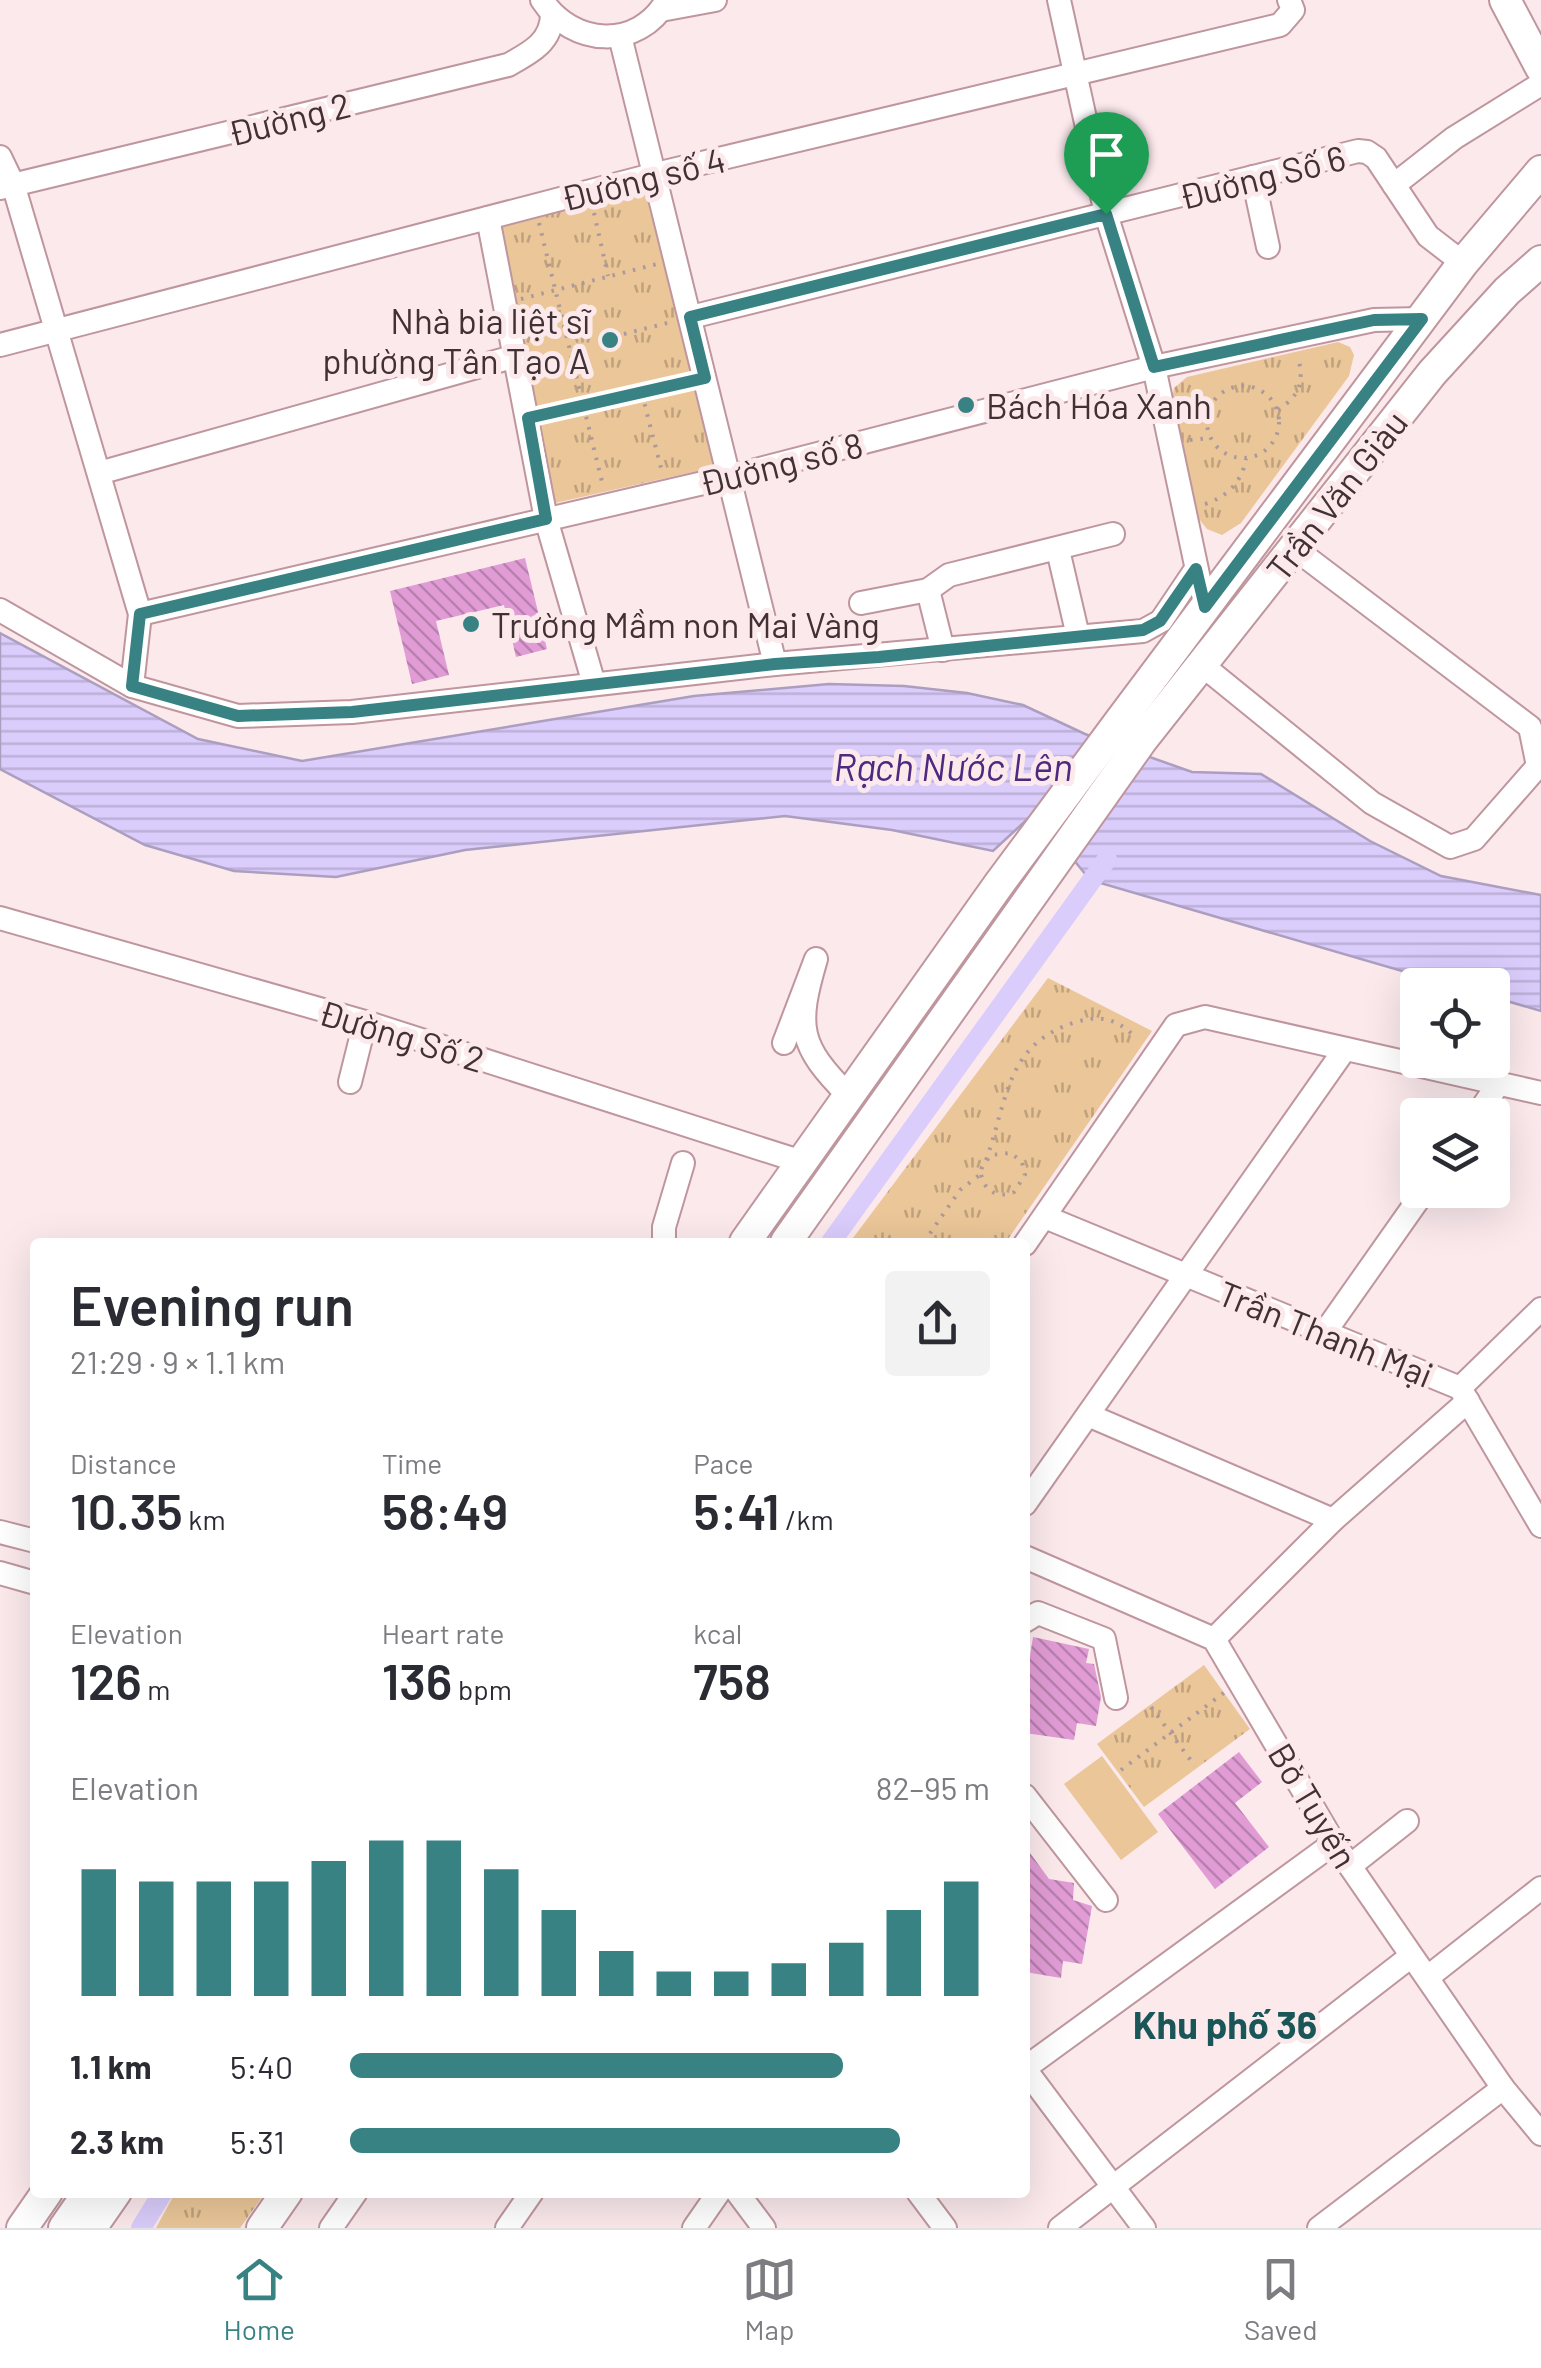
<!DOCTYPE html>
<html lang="en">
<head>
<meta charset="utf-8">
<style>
	body { margin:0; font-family:Barlow,sans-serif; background:#f2f2f3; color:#2b2b33; height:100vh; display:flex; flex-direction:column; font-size:38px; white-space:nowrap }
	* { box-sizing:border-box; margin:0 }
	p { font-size:32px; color:#7c7c81 }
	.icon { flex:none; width:55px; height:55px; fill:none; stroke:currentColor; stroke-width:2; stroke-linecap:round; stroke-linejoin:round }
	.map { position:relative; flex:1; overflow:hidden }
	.panel { position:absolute; left:30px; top:1238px; width:1000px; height:960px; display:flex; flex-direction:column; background:#fff; border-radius:10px; box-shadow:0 10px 40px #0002 }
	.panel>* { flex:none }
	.controls { position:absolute; left:1400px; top:968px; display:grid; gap:20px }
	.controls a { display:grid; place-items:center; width:110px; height:110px; border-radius:10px; background:#fff; box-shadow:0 10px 40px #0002; font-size:50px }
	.pin { position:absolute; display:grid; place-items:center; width:85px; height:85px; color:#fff; margin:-102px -42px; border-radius:50% 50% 50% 0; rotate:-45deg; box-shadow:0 0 10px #0007 }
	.pin .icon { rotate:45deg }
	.round { display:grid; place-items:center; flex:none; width:105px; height:105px; border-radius:10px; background:#f2f2f3 }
	.head { display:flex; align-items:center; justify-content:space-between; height:170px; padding:0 40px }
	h1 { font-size:55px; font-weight:600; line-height:75px }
	.figures { display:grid; grid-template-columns:repeat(3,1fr); gap:15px; height:170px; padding:10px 40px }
	.figures div { display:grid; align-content:center }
	.figures b { font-size:50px; font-weight:600 }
	.figures small { font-size:28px; font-weight:400 }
	.figures p { font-size:28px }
	.chart { height:280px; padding:20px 40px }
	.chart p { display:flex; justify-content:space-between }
	.chart svg { width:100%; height:180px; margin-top:10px; stroke:#398284; stroke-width:6 }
	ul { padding:0 40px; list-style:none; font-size:32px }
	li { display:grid; grid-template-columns:160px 120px 1fr; align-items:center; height:75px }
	li i { height:25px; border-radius:12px; background:#398284 }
	.tab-bar { display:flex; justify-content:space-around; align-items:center; height:140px; border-top:2px solid #e1e1e2; background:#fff; font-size:28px; color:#7c7c81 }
	.tab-bar a { display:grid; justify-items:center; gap:5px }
	.tab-bar .current { color:#398284 }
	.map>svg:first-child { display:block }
</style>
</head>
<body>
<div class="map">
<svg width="1541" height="2228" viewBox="0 0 1541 2228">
	<defs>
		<pattern id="park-tufts" width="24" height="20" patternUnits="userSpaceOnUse" patternTransform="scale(2.5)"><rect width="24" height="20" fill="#eac698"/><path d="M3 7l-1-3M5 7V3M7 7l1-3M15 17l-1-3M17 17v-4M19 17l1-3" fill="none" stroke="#bfa17d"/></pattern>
		<pattern id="water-rules" width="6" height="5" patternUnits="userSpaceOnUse" patternTransform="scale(2.5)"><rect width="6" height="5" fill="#daccfb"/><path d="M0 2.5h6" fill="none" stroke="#bcb0d8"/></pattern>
		<pattern id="building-back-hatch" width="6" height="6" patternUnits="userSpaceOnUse" patternTransform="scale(2.5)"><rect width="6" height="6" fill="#e19cd5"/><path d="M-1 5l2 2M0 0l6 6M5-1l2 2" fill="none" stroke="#b880ae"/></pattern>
	</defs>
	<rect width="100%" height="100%" fill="#fbe9ec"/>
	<g fill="url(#park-tufts)">
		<path d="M650,185l65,282 -160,36 -54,-279z"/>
		<path d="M1338,342l12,5 4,8 -5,21 -108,147 -19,12 -15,-6 -13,-16 -23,-106 3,-19 13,-11z"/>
		<path d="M1048,978l104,53 -146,211h-156z"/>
		<path d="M1204,1665l46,64 -106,78 -47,-63z"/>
		<path d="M175,2193v-1l90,1 -25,35h-84z"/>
	</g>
	<path fill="#eac698" d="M1102,1756l56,76 -37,28 -57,-76z"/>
	<path fill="url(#water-rules)" stroke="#ac9ebf" stroke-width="2.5" d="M0,633l198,106 104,22 392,-65 135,-12 75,2 63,7 56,12 62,29 107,38 69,2 109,67 71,35 100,19v116l-48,-14 -1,-12h-42l-360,-105 -55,-68 -42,39 -101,-21 -107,-14 -320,34 -129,27 -102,-6 -89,-26 -145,-76z"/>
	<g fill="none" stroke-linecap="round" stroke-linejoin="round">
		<g stroke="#daccfb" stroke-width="20">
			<path d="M831,1242l276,-383"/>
			<path d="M141,2228l22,-36"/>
		</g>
	</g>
	<g fill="url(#building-back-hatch)">
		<path d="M525,558l22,91 -31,8 -12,-52 -68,16 13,54 -37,9 -22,-93z"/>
		<path d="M1033,1637l56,12 -3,14 8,1 7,33 -5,29 -19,-3 -3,17 -49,-7v-78l5,1z"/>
		<path d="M1239,1752l23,30 -27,21 34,44 -54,42 -57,-75z"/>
		<path d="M1025,1846l24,33 25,4 -1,17 19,6 -10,58 -19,-3 -2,17 -36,-6z"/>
	</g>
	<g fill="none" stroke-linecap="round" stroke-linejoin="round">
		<g stroke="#bf969e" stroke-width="26">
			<g id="minor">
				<path d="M542,0c30,46 96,51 125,0"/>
				<path d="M1059,0l47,214 48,153 46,217"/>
				<path d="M661,10l54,-10"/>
				<path d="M620,36l155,628"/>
				<path d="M0,157l13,27 127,430 -8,72"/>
				<path d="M1253,177l15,70"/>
				<path d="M1394,185l60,-47 87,-54"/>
				<path d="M0,188l508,-123c22,-12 44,-23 44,-51"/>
				<path d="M488,218l58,301 48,165"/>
				<path d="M691,317l667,-166 9,1 9,6 52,78 35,27"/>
				<path d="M0,345l656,-171 624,-149 13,-15 -4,-10"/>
				<path d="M99,473l417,-117"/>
				<path d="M1058,550l20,86"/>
				<path d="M861,603l67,-13"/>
				<path d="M0,610l132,76 106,30 114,-4 423,-48 368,-33 18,-10 35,-52"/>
				<path d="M140,614l589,-137 425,-110 220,-47 47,-1"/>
				<path d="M943,650l-15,-60 21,-15 164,-41"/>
				<path d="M1202,665l170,138 78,44 24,-8 64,-73 -8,-39 -236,-179"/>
				<path d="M0,918l365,104 437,140"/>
				<path d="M784,1043l32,-84c-20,68 -18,86 33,137"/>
				<path d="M350,1082l15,-60"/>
				<path d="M1477,1115l22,-32"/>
				<path d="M1045,1217l415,171 81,138"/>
				<path d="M664,1242v-15l19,-64"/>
				<path d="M1025,1244l151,-219 29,-8 336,76"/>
				<path d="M1325,1332l100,-142"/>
				<path d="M1460,1388l81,-79"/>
				<path d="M1088,1415l245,105"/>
				<path d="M1025,1504l320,-455"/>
				<path d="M0,1532l35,9"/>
				<path d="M1025,1557l189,82 120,204 169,245 38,46"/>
				<path d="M0,1573l35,10"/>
				<path d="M1025,1621l13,-8 66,26 12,59"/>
				<path d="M1214,1639l119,-119 135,-119"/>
				<path d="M1025,1796l81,104"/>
				<path d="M1350,1866l57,-45"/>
				<path d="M1428,1977l113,-89"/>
				<path d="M1025,2068l309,-225"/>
				<path d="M1025,2069l119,159"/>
				<path d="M737,2192l27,36"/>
				<path d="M918,2192l27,36"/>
				<path d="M331,2228l25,-36"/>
				<path d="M507,2228l25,-36"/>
				<path d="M694,2228l25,-36"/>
				<path d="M1060,2228l350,-271"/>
				<path d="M1319,2228l184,-140"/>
			</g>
		</g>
		<g stroke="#bf969e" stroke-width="34">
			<g id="major">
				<path d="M1505,0l36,68"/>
				<path d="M745,1242l254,-358 121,-163 343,-458 78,-92"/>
				<path d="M786,1242l356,-502 290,-367 75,-82 34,-30"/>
				<path d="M22,2228l25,-36"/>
				<path d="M64,2228l25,-36"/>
				<path d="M91,2228l25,-36"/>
				<path d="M262,2228l25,-36"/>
			</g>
		</g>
		<g stroke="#ab999c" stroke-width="4" stroke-dasharray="2.5 8" stroke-linecap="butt">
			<path d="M594,213l14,63"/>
			<path d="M539,223l64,263"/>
			<path d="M521,299l136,-35"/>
			<path d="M624,334l47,-12"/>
			<circle cx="1243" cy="422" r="36"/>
			<path d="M642,394l20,78"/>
			<path d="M1278,410c23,-16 26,-27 20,-54"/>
			<path d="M544,414l142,-32"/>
			<path d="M1190,440l20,-2"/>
			<path d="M1205,504c22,-7 37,-22 41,-45"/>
			<path d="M986,1160c22,-60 19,-116 90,-138 24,-7 39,-4 57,13"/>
			<path d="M924,1242l36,-52 21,-16 1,-7 9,-12 20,-2 11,9 3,13 -11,17c-16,7 -30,-1 -33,-18"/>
			<path d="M1151,1707l44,59"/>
			<path d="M1121,1770l104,-78"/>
		</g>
		<use href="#minor" stroke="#fff" stroke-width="22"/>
		<use href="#major" stroke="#fff" stroke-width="30"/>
	</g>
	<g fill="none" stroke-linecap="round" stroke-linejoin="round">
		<g stroke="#fff" stroke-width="20">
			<path id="route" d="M1106,214l48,153 220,-47 48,-1 -217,288 -9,-38 -36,52 -17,9 -264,27 -104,7 -423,48 -114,4 -106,-30 8,-72 406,-95 -18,-101 177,-40 -15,-61z"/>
		</g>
		<use href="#route" stroke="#398284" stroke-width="12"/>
	</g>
	<g fill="#398284" stroke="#fbe9ec" stroke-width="4">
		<circle cx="610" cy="340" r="10"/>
		<circle cx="966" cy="405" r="10"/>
		<circle cx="471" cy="624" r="10"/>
	</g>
	<g text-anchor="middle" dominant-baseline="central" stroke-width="10" stroke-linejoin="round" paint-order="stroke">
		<g font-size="35" fill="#423134" stroke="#fbe9ec">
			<text transform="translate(289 118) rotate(-14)">Đường 2</text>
			<text transform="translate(1262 176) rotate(-14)">Đường Số 6</text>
			<text transform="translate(643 178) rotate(-14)">Đường số 4</text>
			<text transform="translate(781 463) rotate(-14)">Đường số 8</text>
			<text transform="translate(1336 495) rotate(-52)">Trần Văn Giàu</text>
			<text transform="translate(402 1035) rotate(17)">Đường Số 2</text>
			<text transform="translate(1326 1333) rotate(22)">Trần Thanh Mại</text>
			<text transform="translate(1314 1805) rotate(59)">Bờ Tuyến</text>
		</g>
		<g font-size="35" fill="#423134" stroke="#fbe9ec" text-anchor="start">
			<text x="590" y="320" text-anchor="end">Nhà bia liệt sĩ<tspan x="590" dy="40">phường Tân Tạo A</tspan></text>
			<text x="986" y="405">Bách Hóa Xanh</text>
			<text x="491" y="624">Trường Mầm non Mai Vàng</text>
		</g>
		<g font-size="38" font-style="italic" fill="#4e2980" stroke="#fbe9ec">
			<text x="953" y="766">Rạch Nước Lên</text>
		</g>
		<g font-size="38" font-weight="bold" fill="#1a5658" stroke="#fbe9ec">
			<text x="1225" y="2024">Khu phố 36</text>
		</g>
	</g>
</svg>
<div class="controls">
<a><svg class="icon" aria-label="locate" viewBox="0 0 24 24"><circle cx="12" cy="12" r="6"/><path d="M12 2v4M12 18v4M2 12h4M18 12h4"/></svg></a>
<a><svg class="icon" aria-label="layers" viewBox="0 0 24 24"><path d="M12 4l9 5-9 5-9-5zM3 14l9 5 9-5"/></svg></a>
</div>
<div class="pin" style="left:1106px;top:214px;background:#1e9e55"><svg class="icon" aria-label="arrive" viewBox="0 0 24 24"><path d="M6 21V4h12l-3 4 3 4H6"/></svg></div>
<section class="panel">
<div class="head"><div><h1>Evening run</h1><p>21:29 · 9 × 1.1 km</p></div><a class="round"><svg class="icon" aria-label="share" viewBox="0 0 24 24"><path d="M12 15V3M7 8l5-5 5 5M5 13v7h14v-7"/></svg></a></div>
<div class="figures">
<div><p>Distance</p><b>10.35<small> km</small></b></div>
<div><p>Time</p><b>58:49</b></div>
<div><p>Pace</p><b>5:41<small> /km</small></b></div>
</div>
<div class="figures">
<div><p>Elevation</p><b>126<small> m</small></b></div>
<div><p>Heart rate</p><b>136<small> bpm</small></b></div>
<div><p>kcal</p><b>758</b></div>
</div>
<div class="chart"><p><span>Elevation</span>82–95 m</p>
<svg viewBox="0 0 160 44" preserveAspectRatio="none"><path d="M5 44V13M15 44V16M25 44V16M35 44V16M45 44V11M55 44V6M65 44V6M75 44V13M85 44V23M95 44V33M105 44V38M115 44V38M125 44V36M135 44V31M145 44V23M155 44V16"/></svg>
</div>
<ul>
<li><b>1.1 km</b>5:40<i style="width:77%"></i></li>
<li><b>2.3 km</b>5:31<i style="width:86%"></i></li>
</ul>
</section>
</div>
<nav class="tab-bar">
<a class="current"><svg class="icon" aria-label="home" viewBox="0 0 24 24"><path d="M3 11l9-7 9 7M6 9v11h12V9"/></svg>Home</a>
<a><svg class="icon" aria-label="map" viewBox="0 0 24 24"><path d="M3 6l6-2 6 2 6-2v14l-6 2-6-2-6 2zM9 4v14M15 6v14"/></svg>Map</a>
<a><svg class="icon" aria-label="saved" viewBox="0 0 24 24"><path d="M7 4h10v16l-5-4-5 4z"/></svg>Saved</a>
</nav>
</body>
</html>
